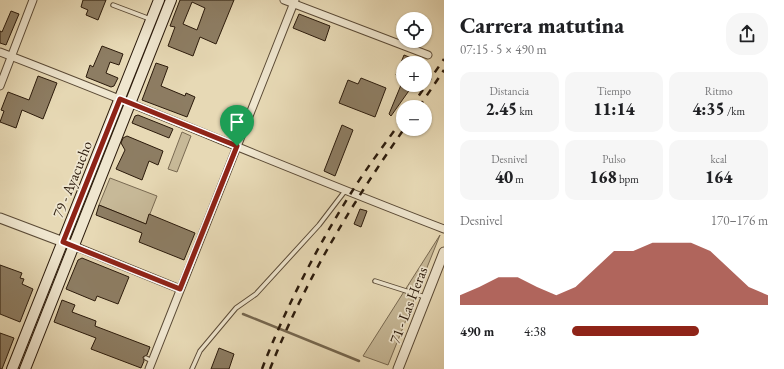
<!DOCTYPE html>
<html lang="es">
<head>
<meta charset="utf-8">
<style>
	body { margin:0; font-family:"EB Garamond",serif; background:#f6f6f6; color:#202124; height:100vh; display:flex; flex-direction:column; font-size:15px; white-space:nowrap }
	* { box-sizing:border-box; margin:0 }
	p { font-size:13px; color:#757577 }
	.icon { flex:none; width:22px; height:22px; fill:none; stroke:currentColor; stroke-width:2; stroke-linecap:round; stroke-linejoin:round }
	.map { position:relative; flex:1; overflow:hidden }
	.panel { display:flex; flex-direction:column; background:#fff; width:340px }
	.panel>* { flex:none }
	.controls { position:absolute; left:396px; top:12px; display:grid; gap:8px }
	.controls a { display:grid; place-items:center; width:36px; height:36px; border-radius:50%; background:#fff; box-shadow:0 1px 3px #0004; font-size:20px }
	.pin { position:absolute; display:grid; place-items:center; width:34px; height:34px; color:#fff; margin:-41px -17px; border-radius:50% 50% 50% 0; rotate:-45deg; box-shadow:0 0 4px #0007 }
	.pin .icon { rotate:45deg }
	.round { display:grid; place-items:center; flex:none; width:42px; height:42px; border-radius:16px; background:#f6f6f6 }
	.overview { display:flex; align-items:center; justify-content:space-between; height:68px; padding:0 16px }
	h1 { font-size:22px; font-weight:800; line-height:30px }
	.figures { display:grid; grid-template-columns:repeat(3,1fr); gap:6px; height:68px; padding:4px 16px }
	.figures div { display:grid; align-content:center; border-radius:10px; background:#f6f6f6; text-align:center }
	.figures b { font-size:17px; font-weight:800 }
	.figures small { font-size:11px; font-weight:400 }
	.figures p { font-size:11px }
	.chart { height:112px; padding:8px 16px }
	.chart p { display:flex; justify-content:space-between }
	.chart svg { width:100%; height:72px; margin-top:4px; fill:#8f2418; opacity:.7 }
	ul { padding:0 16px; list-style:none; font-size:13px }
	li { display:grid; grid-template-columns:64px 48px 1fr; align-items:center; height:30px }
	li i { height:10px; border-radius:5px; background:#8f2418 }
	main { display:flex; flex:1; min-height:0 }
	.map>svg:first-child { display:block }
</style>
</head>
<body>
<main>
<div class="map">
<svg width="444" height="369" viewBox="0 0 444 369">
	<rect width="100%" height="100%" fill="#e7d9b5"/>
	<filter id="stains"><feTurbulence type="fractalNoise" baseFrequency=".005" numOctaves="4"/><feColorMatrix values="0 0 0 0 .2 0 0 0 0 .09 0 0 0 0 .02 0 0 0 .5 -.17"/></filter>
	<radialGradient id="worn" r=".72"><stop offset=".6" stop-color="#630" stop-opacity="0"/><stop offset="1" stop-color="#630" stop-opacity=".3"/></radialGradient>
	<g fill="#c7b998" stroke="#796a52">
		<path d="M163,0h4l-38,97 -2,-2z"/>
		<path d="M120,112l-8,20v9l-42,99 -2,-2z"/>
		<path d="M182,132l9,4 -14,36 -9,-3z"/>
		<path d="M110,178l47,18 -11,28 -47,-19z"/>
		<path d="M440,235l-52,130 -25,-9z"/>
		<path d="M63,250l4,2 -46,117h-5z"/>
	</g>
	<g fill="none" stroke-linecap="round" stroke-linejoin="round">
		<path stroke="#75664e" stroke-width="2.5" d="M243,314l116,47"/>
	</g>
	<g fill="#8d7d63" stroke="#2b1a0b" fill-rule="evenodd">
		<path d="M83,0h23l-8,20 -12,-5 2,-5 -7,-3z"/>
		<path d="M180,0h54l-18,44 -16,-7 -7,19 -25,-10 7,-19 -5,-1zM192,2l13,6 -8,22 -14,-6z"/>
		<path d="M11,11l8,3 -13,31 -6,-2v-12l2,1z"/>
		<path d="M299,14l31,12 -5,15 -32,-13z"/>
		<path d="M102,46l21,8 -4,11 -9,-3 -4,11 12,5 -4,8 -3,1 -25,-10 4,-12 3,2z"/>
		<path d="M404,55l20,8h-21v15l-7,-3z"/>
		<path d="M156,63l12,4 -7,19 24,10 1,-3 9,4 -8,20 -45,-17z"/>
		<path d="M38,76l19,7 -14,36 -21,-9 -6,18 -16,-6 4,-11 -3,-1 7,-18 21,8z"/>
		<path d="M361,78l25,10 -11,29 -36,-14 9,-23 10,4z"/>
		<path d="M401,85h12l-22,31 -2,-2z"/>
		<path d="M138,115l35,14 -4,9 -37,-15 3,-7z"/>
		<path d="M342,125l11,5 -18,46 -11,-5z"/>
		<path d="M127,136l36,15 -5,14 -9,-4 -7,19 -26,-11 9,-19 -4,-7 2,-5z"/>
		<path d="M99,205l47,19 3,-10 46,19 -11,27 -45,-18 3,-9 -46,-18z"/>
		<path d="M360,209l7,2 -6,16 -7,-3z"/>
		<path d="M82,258l47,19 -11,27 -21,-8 -2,5 -29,-12 12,-29z"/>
		<path d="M0,265l22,8 -2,5 4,1 -2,5 11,5 -13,33 -20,-8z"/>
		<path d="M62,300l13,5 -3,7 24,9 -1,5 55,21 -3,8 -4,2 1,4 -3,7 -50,-19 5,-11 -42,-16z"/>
		<path d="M0,333l14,5 -12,31h-2z"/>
		<path d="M219,348l15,6 -5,15h-18z"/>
	</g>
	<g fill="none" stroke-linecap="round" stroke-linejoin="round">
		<g stroke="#5a4a36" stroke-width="5.5">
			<g id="service">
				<path d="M113,5l37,14"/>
				<path d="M375,281l50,16"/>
				<path d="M146,358l6,3"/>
				<path d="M192,369l8,-18 36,-43 20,-14 63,-69 26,-34"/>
			</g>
		</g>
		<g stroke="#5a4a36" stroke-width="9">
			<g id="minor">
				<path d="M284,0l144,55"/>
				<path d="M0,52c149,57 295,120 444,177"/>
				<path d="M0,86l33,-86"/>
				<path d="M74,246l106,43"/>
				<path d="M149,369l146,-369"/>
			</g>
		</g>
		<g stroke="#5a4a36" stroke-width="11">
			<g id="tertiary">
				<path d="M0,218l74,28"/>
				<path d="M398,369l46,-117"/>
			</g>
		</g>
		<g stroke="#2b1a0b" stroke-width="12">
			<g id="secondary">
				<path d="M12,369l147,-369"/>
				<path d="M25,369l146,-369"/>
			</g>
		</g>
		<use href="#service" stroke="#efe6cf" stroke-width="3.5"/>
		<use href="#minor" stroke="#efe6cf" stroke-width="7"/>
		<use href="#tertiary" stroke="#efe6cf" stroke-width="9"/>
		<use href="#secondary" stroke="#efe6cf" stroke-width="10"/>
		<g stroke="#2b1a0b" stroke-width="2.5" stroke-dasharray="7 7" stroke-linecap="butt">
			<path d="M411,107l33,-48"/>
			<path d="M419,107l25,-37"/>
			<path d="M262,369c22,-58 56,-124 89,-176 16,-26 35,-50 52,-75"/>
			<path d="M270,369c34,-87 81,-164 134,-240"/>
		</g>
	</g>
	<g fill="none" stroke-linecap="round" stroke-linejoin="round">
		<g stroke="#fff" stroke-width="8">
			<path id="route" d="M120,99l117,47 -57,143 -117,-47z"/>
		</g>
		<use href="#route" stroke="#8f2418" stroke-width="5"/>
	</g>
	<g text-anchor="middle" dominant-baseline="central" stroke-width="3.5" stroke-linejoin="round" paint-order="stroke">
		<g font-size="15" fill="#2b1a0b" stroke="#efe6cf">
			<text transform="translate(72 179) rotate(-68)">79 - Ayacucho</text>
			<text transform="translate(408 305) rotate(-69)">71 - Las Heras</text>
		</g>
	</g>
	<rect width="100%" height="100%" filter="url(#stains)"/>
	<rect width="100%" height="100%" fill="url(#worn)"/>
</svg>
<div class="controls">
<a><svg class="icon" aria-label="locate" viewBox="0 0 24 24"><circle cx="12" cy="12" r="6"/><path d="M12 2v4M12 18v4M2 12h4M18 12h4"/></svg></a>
<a>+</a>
<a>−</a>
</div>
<div class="pin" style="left:237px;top:146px;background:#1e9e55"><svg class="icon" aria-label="arrive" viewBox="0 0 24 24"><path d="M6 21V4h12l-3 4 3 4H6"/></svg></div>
</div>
<section class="panel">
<div class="overview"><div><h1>Carrera matutina</h1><p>07:15 · 5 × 490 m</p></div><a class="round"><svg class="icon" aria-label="share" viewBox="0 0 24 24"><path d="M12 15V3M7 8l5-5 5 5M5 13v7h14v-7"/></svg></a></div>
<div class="figures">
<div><p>Distancia</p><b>2.45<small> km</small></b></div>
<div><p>Tiempo</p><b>11:14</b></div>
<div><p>Ritmo</p><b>4:35<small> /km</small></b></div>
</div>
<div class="figures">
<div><p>Desnivel</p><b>40<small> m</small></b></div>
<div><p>Pulso</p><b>168<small> bpm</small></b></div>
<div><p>kcal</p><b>164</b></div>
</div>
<div class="chart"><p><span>Desnivel</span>170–176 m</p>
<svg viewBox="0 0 160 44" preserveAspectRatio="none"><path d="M0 44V38L10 33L20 27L30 27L40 33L50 38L60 33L70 22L80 11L90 11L100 6L110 6L120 6L130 11L140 22L150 33L160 38V44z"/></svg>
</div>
<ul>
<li><b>490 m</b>4:38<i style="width:65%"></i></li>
</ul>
</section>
</main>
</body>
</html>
